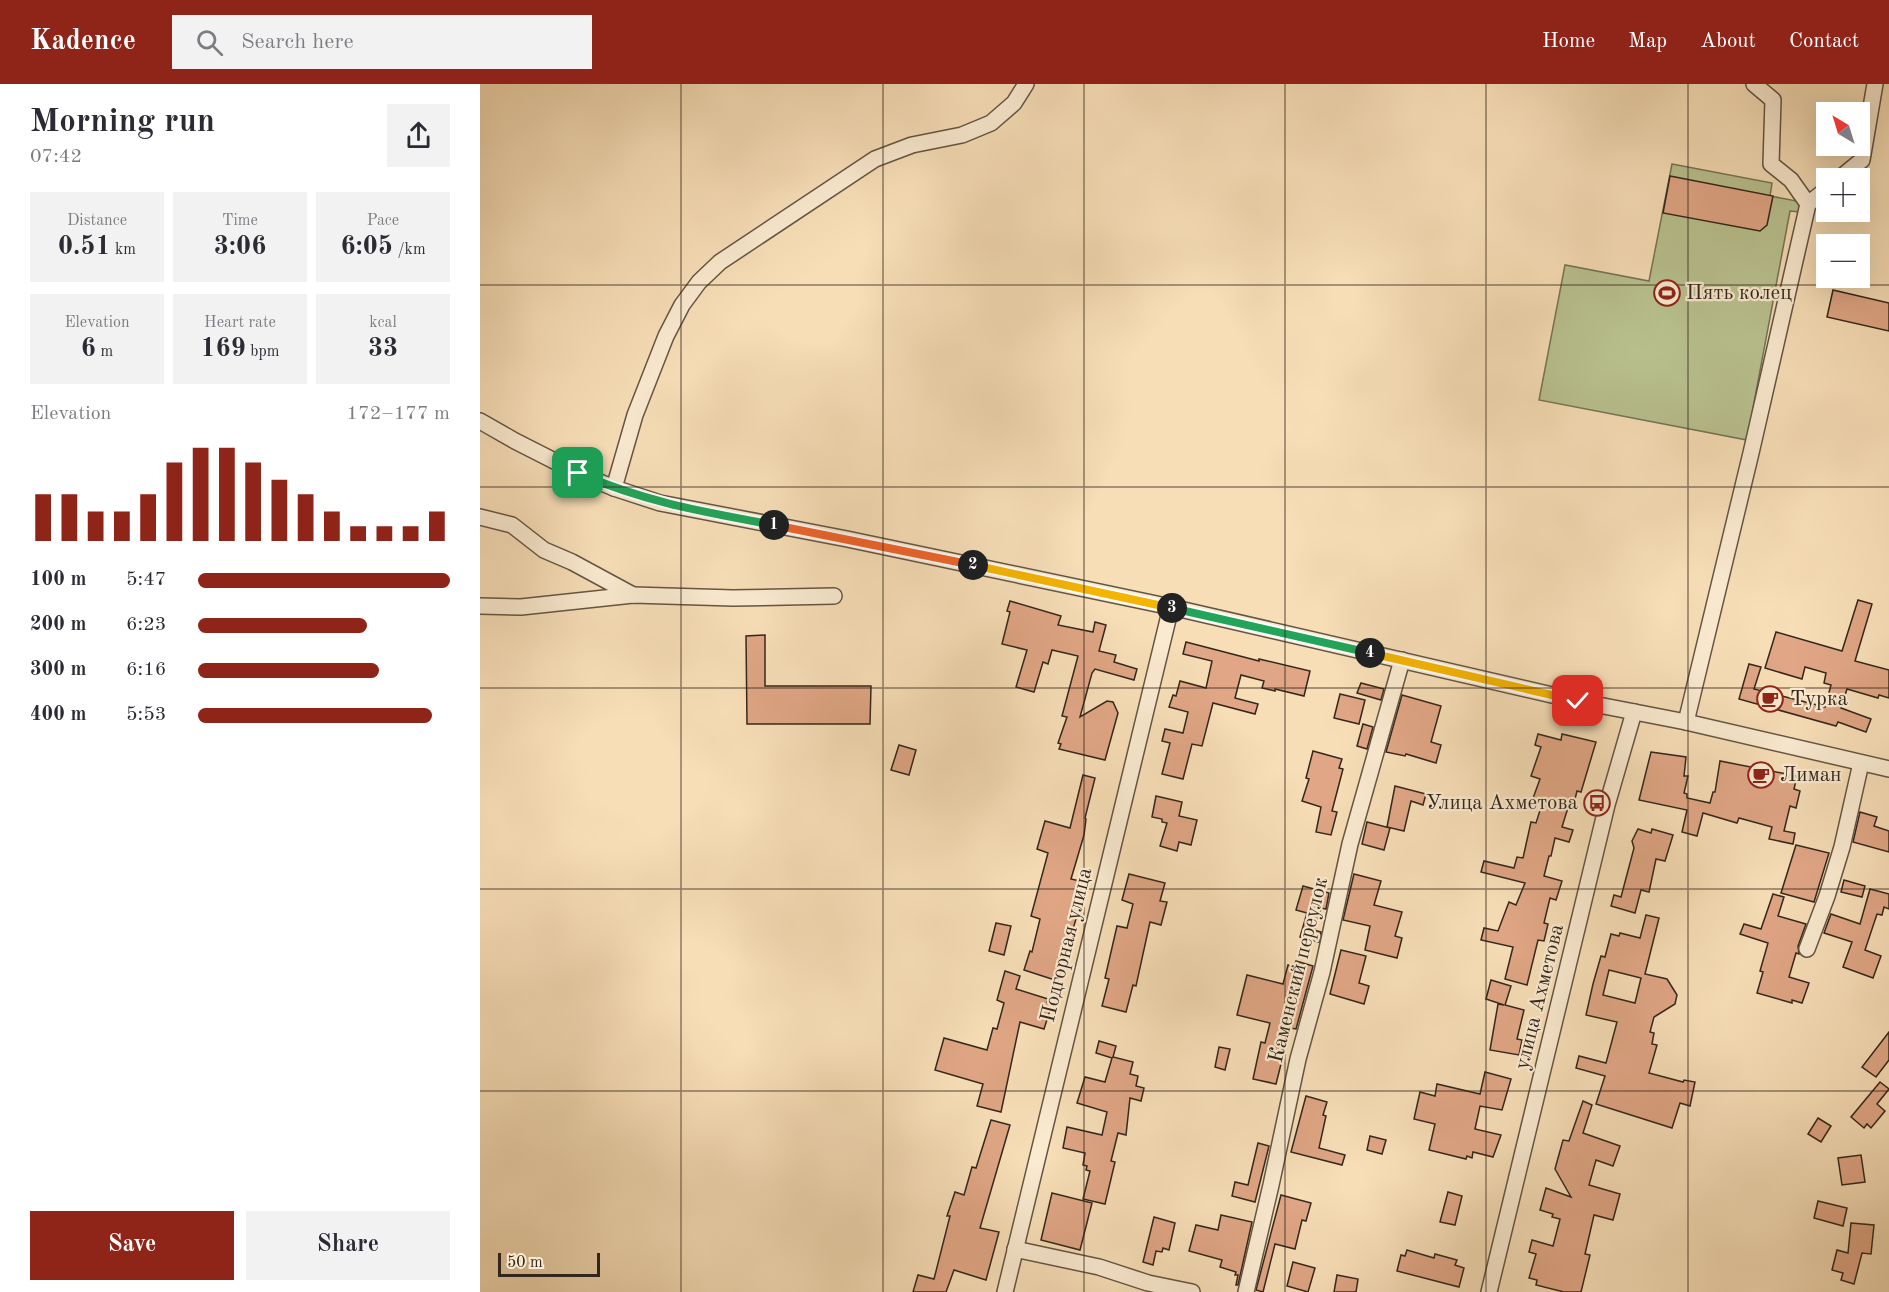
<!DOCTYPE html>
<html lang="en">
<head>
<meta charset="utf-8">
<style>
	body { margin:0; font-family:"Old Standard TT",serif; background:#f2f2f3; color:#2b2b33; height:100vh; display:flex; flex-direction:column; font-size:22px; white-space:nowrap }
	* { box-sizing:border-box; margin:0 }
	p { font-size:20px; color:#7c7c81 }
	.icon { flex:none; width:33px; height:33px; fill:none; stroke:currentColor; stroke-width:2; stroke-linecap:round; stroke-linejoin:round }
	.map { position:relative; flex:1; overflow:hidden }
	.side { display:flex; flex-direction:column; background:#fff; width:480px }
	.side>* { flex:none }
	.needle { width:39px; rotate:322deg }
	.tools { position:absolute; left:1336px; top:18px; display:grid; gap:12px }
	.tools a { display:grid; place-items:center; width:54px; height:54px; border-radius:0px; background:#fff; box-shadow:0 6px 24px #0002; font-size:30px }
	.scale { position:absolute; left:18px; bottom:15px; width:102px; box-sizing:border-box; padding-left:6px; border:3px solid #33271c; border-top:0; font-size:16px; line-height:21px; white-space:nowrap; color:#33271c; -webkit-text-stroke:4px #faead0; paint-order:stroke }
	.pin { position:absolute; display:grid; place-items:center; width:51px; height:51px; color:#fff; margin:-26px; border-radius:12px; box-shadow:0 3px 9px #0006 }
	.km { position:absolute; width:30px; height:30px; margin:-15px; border-radius:50%; background:#222; color:#fff; font-size:16px; line-height:30px; text-align:center }
	.round { display:grid; place-items:center; flex:none; width:63px; height:63px; border-radius:0px; background:#f2f2f3 }
	.overview { display:flex; align-items:center; justify-content:space-between; height:102px; padding:0 30px }
	h1 { font-size:33px; font-weight:700; line-height:45px }
	.stats { display:grid; grid-template-columns:repeat(3,1fr); gap:9px; height:102px; padding:6px 30px }
	.stats div { display:grid; align-content:center; border-radius:0px; background:#f2f2f3; text-align:center }
	.stats b { font-size:26px; font-weight:700 }
	.stats small { font-size:16px; font-weight:400 }
	.stats p { font-size:16px }
	.chart { height:168px; padding:12px 30px }
	.chart p { display:flex; justify-content:space-between }
	.chart svg { width:100%; height:108px; margin-top:6px; stroke:#8f2418; stroke-width:6 }
	.primary-button { display:flex; gap:12px; margin-top:auto; padding:12px 30px }
	.primary-button a { flex:1; height:69px; border-radius:0px; background:#8f2418; color:#fff; font-size:24px; font-weight:700; line-height:69px; text-align:center }
	.primary-button a+a { background:#f2f2f3; color:#2b2b33 }
	ul { padding:0 30px; list-style:none; font-size:20px }
	li { display:grid; grid-template-columns:96px 72px 1fr; align-items:center; height:45px }
	li i { height:15px; border-radius:8px; background:#8f2418 }
	header { display:flex; align-items:center; gap:36px; box-sizing:border-box; height:84px; padding:0 30px; background:#8f2418; color:#fff }
	header strong { font-size:28px }
	nav { display:flex; gap:33px; margin-inline-start:auto; font-size:21px }
	.search { width:420px; height:54px; background:#f2f2f3; display:flex; align-items:center; gap:15px; box-sizing:border-box; padding:0 21px; border-radius:0px; color:#7c7c81; font-size:22px }
	main { display:flex; flex:1; min-height:0 }
	.map>svg:first-child { display:block }
</style>
</head>
<body>
<header>
<strong>Kadence</strong>
<div class="search"><svg class="icon" aria-label="search" viewBox="0 0 24 24"><circle cx="10" cy="10" r="6"/><path d="M15 15l6 6"/></svg>Search here</div>
<nav><a>Home</a><a>Map</a><a>About</a><a>Contact</a></nav>
</header>
<main>
<section class="side">
<div class="overview"><div><h1>Morning run</h1><p>07:42</p></div><a class="round"><svg class="icon" aria-label="share" viewBox="0 0 24 24"><path d="M12 15V3M7 8l5-5 5 5M5 13v7h14v-7"/></svg></a></div>
<div class="stats">
<div><p>Distance</p><b>0.51<small> km</small></b></div>
<div><p>Time</p><b>3:06</b></div>
<div><p>Pace</p><b>6:05<small> /km</small></b></div>
</div>
<div class="stats">
<div><p>Elevation</p><b>6<small> m</small></b></div>
<div><p>Heart rate</p><b>169<small> bpm</small></b></div>
<div><p>kcal</p><b>33</b></div>
</div>
<div class="chart"><p><span>Elevation</span>172–177 m</p>
<svg viewBox="0 0 160 44" preserveAspectRatio="none"><path d="M5 44V25M15 44V25M25 44V32M35 44V32M45 44V25M55 44V12M65 44V6M75 44V6M85 44V12M95 44V19M105 44V25M115 44V32M125 44V38M135 44V38M145 44V38M155 44V32"/></svg>
</div>
<ul>
<li><b>100 m</b>5:47<i style="width:100%"></i></li>
<li><b>200 m</b>6:23<i style="width:67%"></i></li>
<li><b>300 m</b>6:16<i style="width:72%"></i></li>
<li><b>400 m</b>5:53<i style="width:93%"></i></li>
</ul>
<div class="primary-button"><a>Save</a><a>Share</a></div>
</section>
<div class="map">
<svg width="1409" height="1208" viewBox="0 0 1409 1208">
	<rect width="100%" height="100%" fill="#f7deb7"/>
	<filter id="stains"><feTurbulence type="fractalNoise" baseFrequency=".00333" numOctaves="4"/><feColorMatrix values="0 0 0 0 .2 0 0 0 0 .09 0 0 0 0 .02 0 0 0 .5 -.17"/></filter>
	<radialGradient id="worn" r=".72"><stop offset=".6" stop-color="#630" stop-opacity="0"/><stop offset="1" stop-color="#630" stop-opacity=".3"/></radialGradient>
	<path fill="#b9c290" stroke="#767456" stroke-width="1.5" d="M1192,80l100,19 -2,13 32,6 -2,10 -10,-1 -43,229 -208,-40 26,-135 84,16z"/>
	<g fill="#e0a685" stroke="#33271c" stroke-width="1.5" fill-rule="evenodd">
		<path d="M1190,92l103,20 -6,29 -7,6 -97,-18z"/>
		<path d="M1353,206l56,13v28l-62,-14z"/>
		<path d="M1378,516l14,4 -17,57 34,9v28l-10,-3 -1,3 -31,-9 -6,19 30,11 -5,13 -28,-10 -2,4 -97,-27 10,-35 12,3 -7,22 71,18 6,-22 -7,-2 2,-10 -21,-6 -3,12 -37,-11 11,-36 66,19z"/>
		<path d="M530,517l51,15 -3,9 35,7 2,-10 11,3 -7,26 17,4 -2,7 23,7 -3,11 -39,-11 -3,4 -12,44 27,-16 6,1 5,11 -13,47 -46,-11 2,-5 -3,-1 9,-26 -5,-1 16,-60 -26,-6 -4,14 -5,-2 -9,30 -18,-5 11,-37 -25,-6 8,-32 -3,-1z"/>
		<path d="M285,551v51h106l-1,38h-123l-1,-88z"/>
		<path d="M706,558l73,19v-2l51,12 -6,25 -29,-7v2l-13,-3 2,-7 -23,-6 -6,23 23,6 -3,10 -42,-11 -11,43 -10,-2 -9,35 -21,-5 8,-31 -8,-2 3,-12 18,4 5,-21 -19,-5 4,-12 3,1 4,-15 26,7 6,-27 -29,-7z"/>
		<path d="M881,599l23,6 -3,11 -24,-7z"/>
		<path d="M860,610l25,6 -6,24 -25,-6z"/>
		<path d="M922,611l39,11 -10,36 10,3 -5,18 -30,-9 -1,2 -19,-4z"/>
		<path d="M883,640l10,3 -6,22 -10,-3z"/>
		<path d="M1058,650l23,6 1,-6 34,8 -15,50 -4,-1 -2,8 -4,-1 -9,29 11,3 -4,12 -14,-4 -4,18h-2l-5,20 18,5 -6,19 -6,-2 -6,25 4,1 -4,17 -6,-1 -11,45 -22,-6 8,-32 -32,-7 3,-12 14,3 11,-29 7,3 9,-22 -44,-11 3,-11 30,7 3,-11 6,1 8,-36 5,1 6,-19 -10,-3 8,-22 -9,-3 10,-29 -6,-2z"/>
		<path d="M419,661l17,5 -7,25 -18,-5z"/>
		<path d="M833,667l29,8 -3,9 4,1 -11,42 5,1 -6,23 -15,-3 5,-25 -19,-6 7,-22 -3,-1z"/>
		<path d="M1171,668l35,5 -2,19h4l-4,17 3,1v4l23,5 3,-11h2l5,-31 77,15 -3,13 6,2 -4,17 -6,-2 -6,25 11,2 -2,11 -24,-5 3,-12 -33,-9 -2,5 -34,-10 -6,23 -15,-4 5,-22 -48,-10z"/>
		<path d="M603,691l12,3 -10,40 1,1 -2,16 -13,44 9,2 -7,29 5,2 -20,69 -34,-11 6,-19 2,1 8,-33 -9,-3 17,-63 -11,-4 8,-28 25,7z"/>
		<path d="M915,702l31,8 -3,11 -12,-4 -7,30 -17,-4z"/>
		<path d="M676,712l26,6 -3,14 18,4 -6,25 -12,-3 -2,9 -17,-5 7,-23 -5,-1v-3l-10,-2z"/>
		<path d="M1380,728l17,5 -3,9 15,5v21l-36,-10z"/>
		<path d="M887,738l23,6 -6,22 -22,-6z"/>
		<path d="M1158,745l13,4 1,-4 21,6 -8,26 -9,-2 -7,33 -8,-2 -6,23 -24,-7 3,-11 7,2 13,-49 -2,-7z"/>
		<path d="M1316,761l33,8 -15,49 -33,-9z"/>
		<path d="M649,790l36,9 -5,18 7,1 -6,23 -11,-3 -14,64 -3,-1 -7,27 -24,-6 7,-27 -4,-1 12,-52 10,2 6,-24 -11,-4z"/>
		<path d="M874,790l27,7 -7,24 28,7 -7,24 7,2 -5,20 -32,-8 5,-24 -27,-6z"/>
		<path d="M1364,796l21,6 -3,11 -21,-5z"/>
		<path d="M823,802l26,7 -3,16 -5,-1 -7,22 7,2 -2,10 -19,-5 7,-24 -11,-3z"/>
		<path d="M1390,805l19,5v15l-5,-2 -2,8 -5,-1 -12,36 16,6 -8,22 -30,-11 9,-25 -28,-9 7,-19 29,10z"/>
		<path d="M1293,810l11,3 -6,19 28,8 -8,22 1,8 -3,-1 -7,24 20,6 -7,20 -10,-3v3l-35,-10 6,-21 -3,-1 8,-28 -28,-9 4,-10 17,5z"/>
		<path d="M1166,831l13,3 -14,56 22,5 10,16 -2,9 -21,13 -4,15 4,1 -2,11 5,1 -8,28 34,9 1,-2 11,2 -5,24 -10,-3 -8,25 -76,-24 9,-28 -29,-8 3,-12 27,7 11,-41 -31,-7 7,-31 8,-28 4,1 6,-23 8,2 1,-3 20,5zM1129,886l32,8 -6,25 -32,-8z"/>
		<path d="M516,839l15,3 -7,29 -15,-4z"/>
		<path d="M861,866l25,6 -7,27 10,3 -5,18 -34,-10z"/>
		<path d="M816,877l17,5 -17,63 -6,-1 -14,56 -23,-5 8,-37 4,1 5,-20 -33,-8 10,-40 36,9 5,-19 6,2z"/>
		<path d="M525,887l15,5 -4,13 32,10 -1,3 5,2 -8,25 -24,-7 -19,90 -24,-6 6,-22 -48,-14 9,-32 43,12 6,-22 4,1 7,-26 -7,-3z"/>
		<path d="M1011,896l20,6 -6,19 19,5 -7,29 5,1 -3,15 -29,-5 8,-46 6,1 -18,-6z"/>
		<path d="M1409,948v28l-13,17 -14,-10z"/>
		<path d="M619,957l17,5 -3,11 20,5 -3,12 8,2 -2,10 8,2 -3,13 -11,-3 -4,37 -8,-2 -7,28 4,1 -10,42 -22,-5 7,-28 -4,-1 1,-4 -4,-1 2,-12 -22,-5 4,-21 35,8 5,-23 -30,-9 8,-26 20,5 7,-24 -16,-5z"/>
		<path d="M739,963l11,2 -5,21 -10,-3z"/>
		<path d="M1005,988l26,7 -9,31 -22,-4 -5,23 26,6 -8,22 -20,-5 -1,6 -5,-2 -1,3 -37,-9 6,-26 -21,-5 6,-27 15,4 2,-12 43,10z"/>
		<path d="M1400,998l9,7 -12,15 8,7 -14,17 -4,-4 -3,4 -13,-11z"/>
		<path d="M826,1012l21,6 -4,13 3,1 -7,32 26,7 -3,10 -51,-13z"/>
		<path d="M1103,1017l9,4 -9,28 37,13 -7,20 -17,-6 -7,25 31,9 -7,26 -19,-5 -9,39 5,1 -9,37h-17l-28,-7 1,-5 -8,-2 7,-24 -7,-2 3,-12 21,6 7,-27 -8,-2 1,-3 -13,-4 6,-22 25,9 -16,-28 8,-29 6,1z"/>
		<path d="M1338,1034l13,8 -10,16 -13,-8z"/>
		<path d="M511,1036l19,5 -30,103 19,4 -13,48 -32,-10 -8,22h-33l5,-17 16,4 16,-63h-3l8,-24 9,3 8,-28 4,1z"/>
		<path d="M890,1052l16,4 -4,14 -15,-4z"/>
		<path d="M778,1059l11,3 -14,56 -23,-6 3,-14 13,3z"/>
		<path d="M1381,1071l4,27 -23,3 -4,-27z"/>
		<path d="M968,1108l14,4 -7,29 -15,-3z"/>
		<path d="M572,1109l40,10 -12,47 -39,-10z"/>
		<path d="M801,1111l30,8 -5,18 -4,-1 -7,29 -20,-5 -12,48 -7,-2z"/>
		<path d="M1338,1117l29,7 -4,18 -29,-8z"/>
		<path d="M741,1131l31,7 -14,63h-2l2,-10h-3l1,-3 -16,-5 2,-7 -33,-9 7,-26 22,5z"/>
		<path d="M674,1133l21,6 -6,27 -6,-2 -1,4 -6,-1 -3,14 -10,-3z"/>
		<path d="M1371,1139l23,2 -3,29 -9,-1 -8,31 -13,-4 2,-7 -11,-3 5,-20 11,3z"/>
		<path d="M927,1166l27,8 1,-4 22,6 -2,5 9,3 -5,19 -62,-16 4,-16 4,1z"/>
		<path d="M813,1178l22,6 -7,24 -21,-6z"/>
		<path d="M857,1191l21,4 -2,13h-22z"/>
	</g>
	<g fill="none" stroke-linecap="round" stroke-linejoin="round">
		<g stroke="#645543" stroke-width="18">
			<g id="minor">
				<path d="M1360,94l22,-18 13,-76"/>
				<path d="M1328,120l19,-15"/>
				<path d="M0,337l35,20 63,32 36,15 46,15 187,36 324,68 407,94 108,21 203,47"/>
				<path d="M134,404l21,-73 31,-79 16,-31 17,-23 21,-20 155,-103 37,-14 50,-10 29,-12 23,-20 12,-19"/>
				<path d="M0,433l32,8 32,25 28,12 61,33"/>
				<path d="M0,522l41,1 112,-12 100,3 101,-2"/>
				<path d="M1206,638l65,-269 57,-249 -17,-24 -20,-16 2,-64 -19,-16"/>
				<path d="M1327,865l20,-53 15,-49 19,-84"/>
				<path d="M535,1165l84,18 49,16 44,9"/>
				<path d="M525,1208l166,-685"/>
				<path d="M766,1208l25,-107 27,-126 24,-87 28,-128 52,-184"/>
				<path d="M1009,1208l118,-487 27,-93"/>
			</g>
		</g>
		<use href="#minor" stroke="#faead0" stroke-width="15"/>
	</g>
	<g fill="none" stroke-linecap="round" stroke-linejoin="round">
		<g stroke="#fff" stroke-width="12">
			<path id="split-1" d="M98,389c67,29 126,39 196,52"/>
		</g>
		<g stroke="#fff" stroke-width="12">
			<path id="split-2" d="M294,441l199,40"/>
		</g>
		<g stroke="#fff" stroke-width="12">
			<path id="split-3" d="M493,481l199,43"/>
		</g>
		<g stroke="#fff" stroke-width="12">
			<path id="split-4" d="M692,524l198,45"/>
		</g>
		<g stroke="#fff" stroke-width="12">
			<path id="split-5" d="M890,569l208,48"/>
		</g>
		<use href="#split-1" stroke="#22a559" stroke-width="8"/>
		<use href="#split-2" stroke="#f0652b" stroke-width="8"/>
		<use href="#split-3" stroke="#f5b400" stroke-width="8"/>
		<use href="#split-4" stroke="#22a559" stroke-width="8"/>
		<use href="#split-5" stroke="#f5b400" stroke-width="8"/>
	</g>
	<path fill="none" stroke="#33271c" stroke-width="1.5" stroke-opacity="0.55" d="M201,0v1208M403,0v1208M604,0v1208M805,0v1208M1006,0v1208M1208,0v1208M0,201h1409M0,403h1409M0,604h1409M0,805h1409M0,1007h1409"/>
	<defs>
		<g id="stadium-ring" transform="scale(1.35)"><circle r="9.5" fill="#faead0" stroke="#8f2418" stroke-width="1.5"/><path d="M0-5a6.5 5 0 1 0 0 10a6.5 5 0 1 0 0-10ZM-3.5-1.8h7v3.6h-7Z" fill="#8f2418"/></g>
		<g id="cafe-ring" transform="scale(1.35)"><circle r="9.5" fill="#faead0" stroke="#8f2418" stroke-width="1.5"/><path d="M-5.5-4.5H6V0H3Q3 3.5 0 3.5H-2.5Q-5.5 3.5-5.5 0ZM3-3.2v2h1.7v-2ZM-6 4.5H4V6H-6Z" fill="#8f2418"/></g>
		<g id="bus-ring" transform="scale(1.35)"><circle r="9.5" fill="#faead0" stroke="#8f2418" stroke-width="1.5"/><path d="M-5-6H5V4H4V6H2V4H-2V6H-4V4H-5ZM-3.5-4V0h7V-4ZM-3.5 1.2v1.5H-2V1.2ZM2 1.2v1.5H3.5V1.2Z" fill="#8f2418"/></g>
	</defs>
	<g fill-rule="evenodd">
		<use href="#stadium-ring" x="1187" y="209"/>
		<use href="#cafe-ring" x="1290" y="615"/>
		<use href="#cafe-ring" x="1281" y="691"/>
		<use href="#bus-ring" x="1117" y="719"/>
	</g>
	<g text-anchor="middle" dominant-baseline="central" stroke-width="4.5" stroke-linejoin="round" paint-order="stroke">
		<g font-size="21" fill="#33271c" stroke="#faead0" text-anchor="start">
			<text x="1206" y="209">Пять колец</text>
			<text x="1310" y="615">Турка</text>
			<text x="1300" y="691">Лиман</text>
			<text x="1098" y="719" text-anchor="end">Улица Ахметова</text>
		</g>
		<g font-size="21" fill="#33271c" stroke="#faead0">
			<text transform="translate(587 861) rotate(-76)">Подгорная улица</text>
			<text transform="translate(819 886) rotate(-76)">Каменский переулок</text>
			<text transform="translate(1060 913) rotate(-76)">улица Ахметова</text>
		</g>
	</g>
	<rect width="100%" height="100%" filter="url(#stains)"/>
	<rect width="100%" height="100%" fill="url(#worn)"/>
</svg>
<div class="tools">
<a><svg class="needle" viewBox="-14 -14 28 28"><path d="M0-13l5 13h-10z" fill="#e53935"/><path d="M0 13l5-13h-10z" fill="#7c7c81"/></svg></a>
<a>+</a>
<a>−</a>
</div>
<div class="scale">50 m</div>
<div class="pin" style="left:98px;top:389px;background:#1e9e55"><svg class="icon" aria-label="arrive" viewBox="0 0 24 24"><path d="M6 21V4h12l-3 4 3 4H6"/></svg></div>
<div class="pin" style="left:1098px;top:617px;background:#d93025"><svg class="icon" aria-label="check" viewBox="0 0 24 24"><path d="M5 12l5 5 9-10"/></svg></div>
<b class="km" style="left:294px;top:441px">1</b>
<b class="km" style="left:493px;top:481px">2</b>
<b class="km" style="left:692px;top:524px">3</b>
<b class="km" style="left:890px;top:569px">4</b>
</div>
</main>
</body>
</html>
